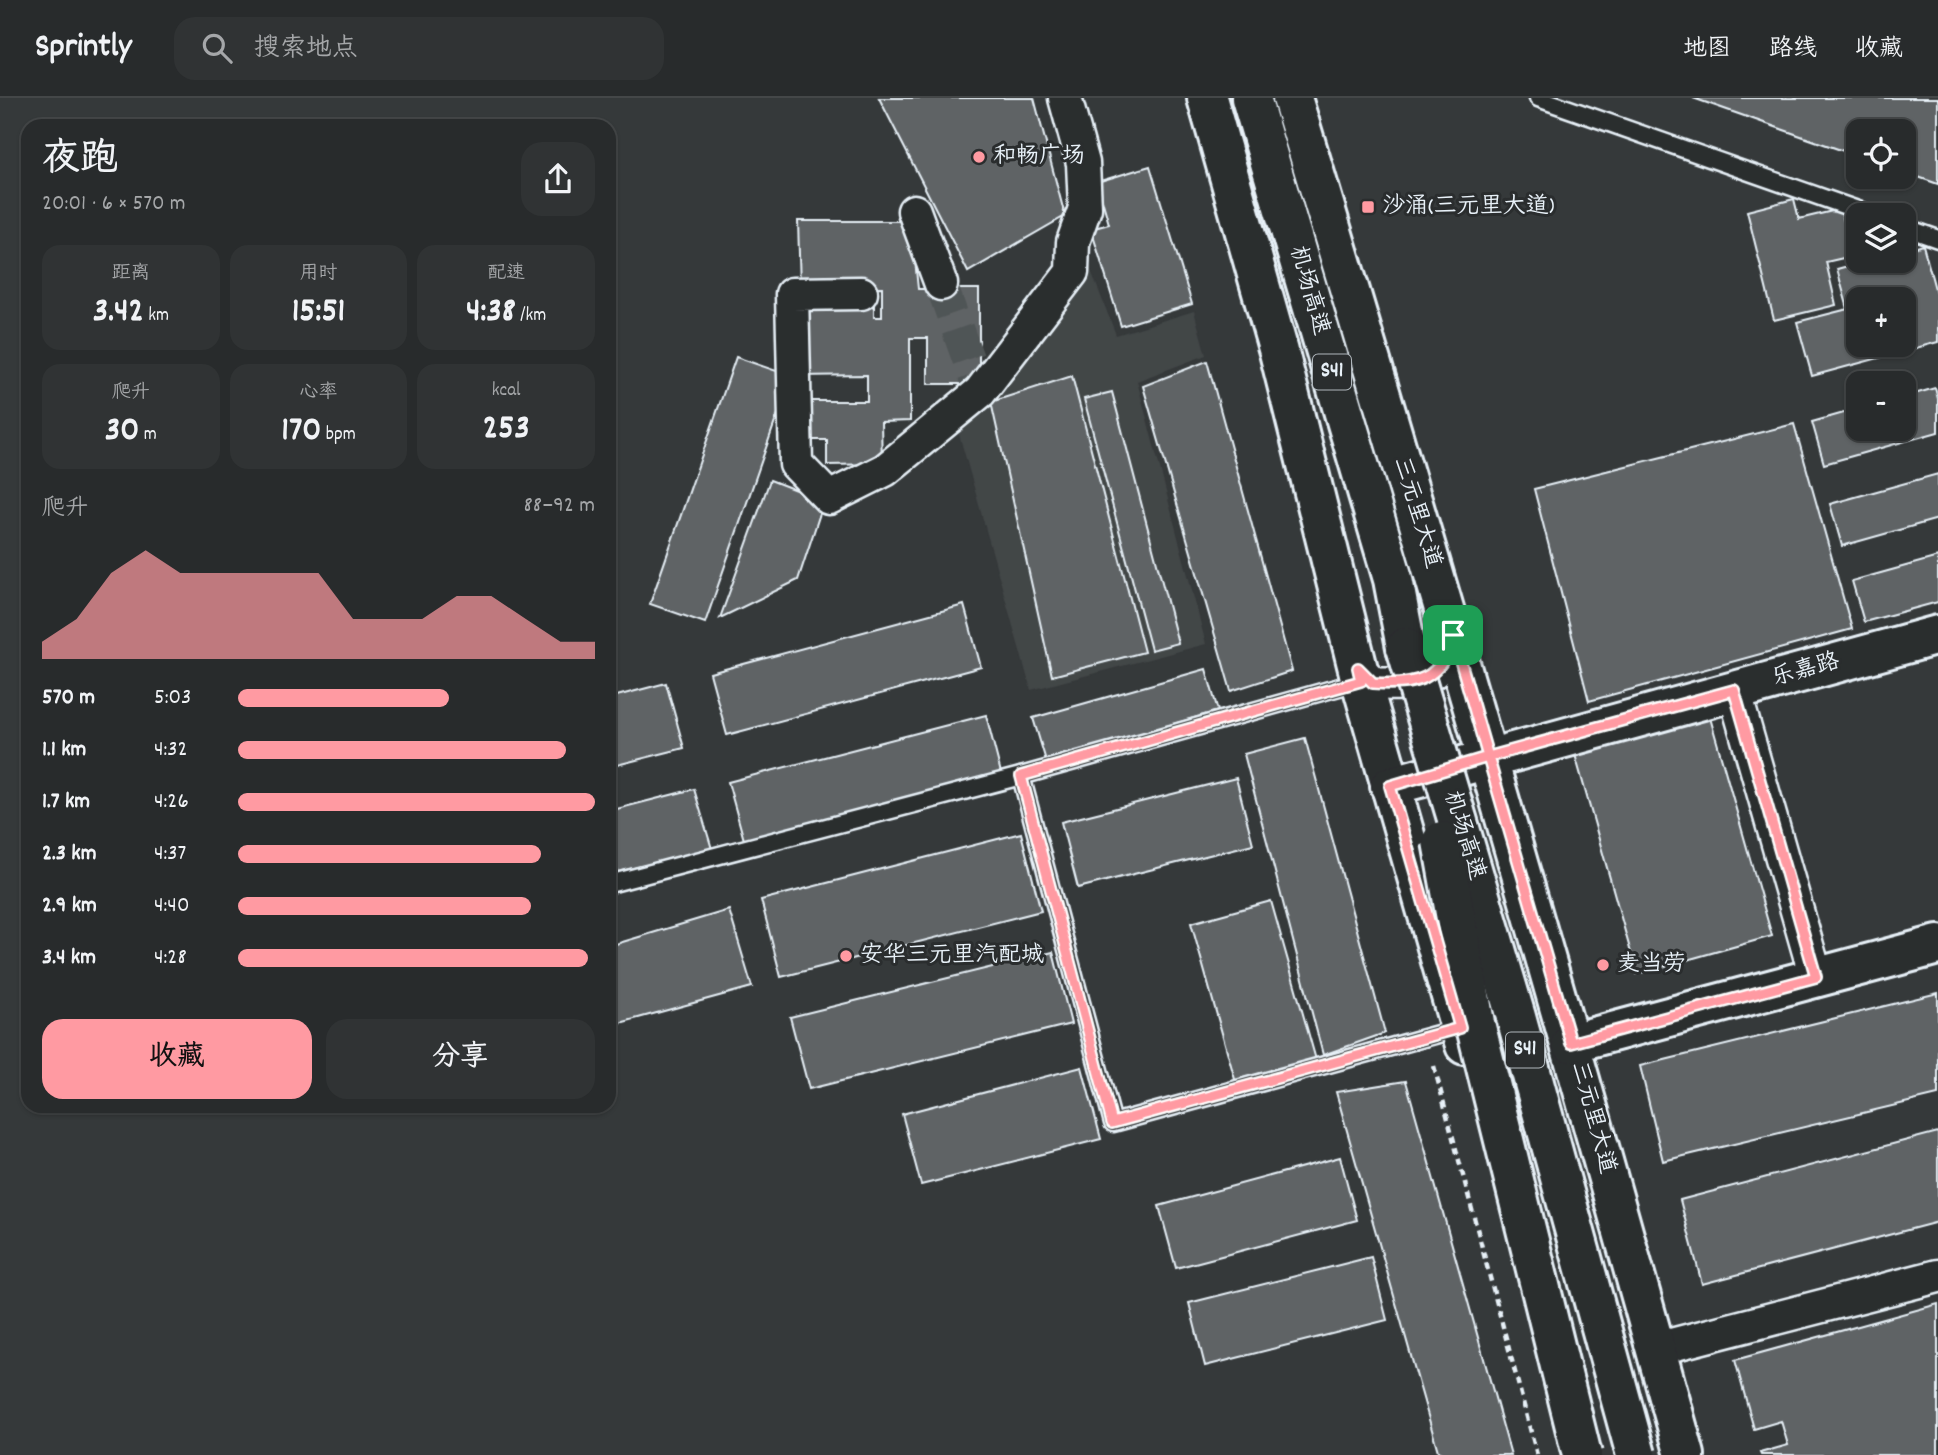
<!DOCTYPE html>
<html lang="zh">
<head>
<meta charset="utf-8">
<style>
	body { margin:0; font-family:Dekko,"LXGW WenKai TC",sans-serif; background:#303334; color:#f1f3f6; height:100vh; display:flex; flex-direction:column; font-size:26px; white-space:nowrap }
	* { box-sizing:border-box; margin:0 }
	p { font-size:23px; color:#a5a7a9 }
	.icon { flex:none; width:38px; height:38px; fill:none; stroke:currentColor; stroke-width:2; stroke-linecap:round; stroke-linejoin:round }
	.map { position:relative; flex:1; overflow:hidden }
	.details { position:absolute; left:21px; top:21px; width:595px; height:994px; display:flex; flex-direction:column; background:#282b2c; border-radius:21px; box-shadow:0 2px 5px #0004,0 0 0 2px #444748 }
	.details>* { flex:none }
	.tools { position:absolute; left:1846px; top:21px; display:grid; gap:14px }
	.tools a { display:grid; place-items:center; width:70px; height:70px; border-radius:14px; background:#282b2c; box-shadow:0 2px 5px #0004,0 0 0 2px #444748; font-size:35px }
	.pin { position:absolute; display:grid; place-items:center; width:60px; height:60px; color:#fff; margin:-30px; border-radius:14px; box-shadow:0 4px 10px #0006 }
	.round { display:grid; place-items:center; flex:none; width:74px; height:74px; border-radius:21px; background:#303334 }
	.headline { display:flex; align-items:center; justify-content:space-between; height:119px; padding:0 21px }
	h1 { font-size:38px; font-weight:700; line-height:52px }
	.figures { display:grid; grid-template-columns:repeat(3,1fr); gap:10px; height:119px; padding:7px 21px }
	.figures div { display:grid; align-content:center; border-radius:18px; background:#303334; text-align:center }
	.figures b { font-size:35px; font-weight:700 }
	.figures small { font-size:19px; font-weight:400 }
	.figures p { font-size:19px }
	.chart { height:196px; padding:14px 21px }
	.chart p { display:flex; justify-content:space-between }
	.chart svg { width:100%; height:126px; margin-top:7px; fill:#ff9aa2; opacity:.7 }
	.button { display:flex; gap:14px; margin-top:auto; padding:14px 21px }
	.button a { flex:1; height:80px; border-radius:21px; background:#ff9aa2; color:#111; font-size:28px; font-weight:700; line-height:80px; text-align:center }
	.button a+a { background:#303334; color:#f1f3f6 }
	ul { padding:0 21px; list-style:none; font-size:23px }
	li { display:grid; grid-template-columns:112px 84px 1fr; align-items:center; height:52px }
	li i { height:18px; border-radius:9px; background:#ff9aa2 }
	header { display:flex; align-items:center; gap:42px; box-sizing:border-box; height:98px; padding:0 35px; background:#282b2c; border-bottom:2px solid #444748 }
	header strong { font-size:33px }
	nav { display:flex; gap:38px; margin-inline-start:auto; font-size:24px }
	.search { width:490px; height:63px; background:#303334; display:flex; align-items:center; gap:18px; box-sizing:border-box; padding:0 24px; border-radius:21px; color:#a5a7a9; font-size:26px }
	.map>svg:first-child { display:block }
</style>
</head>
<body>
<header>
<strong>Sprintly</strong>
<div class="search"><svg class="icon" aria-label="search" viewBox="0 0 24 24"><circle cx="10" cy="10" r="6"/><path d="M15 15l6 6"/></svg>搜索地点</div>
<nav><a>地图</a><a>路线</a><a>收藏</a></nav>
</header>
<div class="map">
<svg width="1938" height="1357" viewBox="0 0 1938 1357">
	<rect width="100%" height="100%" fill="#35393a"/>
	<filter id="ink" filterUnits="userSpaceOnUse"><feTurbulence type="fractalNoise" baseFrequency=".0143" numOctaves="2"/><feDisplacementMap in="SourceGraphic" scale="14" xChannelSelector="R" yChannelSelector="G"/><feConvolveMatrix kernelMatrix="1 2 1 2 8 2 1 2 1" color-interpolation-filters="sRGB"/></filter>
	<g filter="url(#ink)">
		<path fill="#424647" d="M1090,170l26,67 78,-24 12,44 -69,26 69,263 -175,46 -72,-256z"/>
		<g fill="#5f6365" stroke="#e8f1f8" stroke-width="2" fill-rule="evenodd">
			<path d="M879,0h155l31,118 -97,56z"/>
			<path d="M1693,0h245v86l-34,-12v-41h-46v25z"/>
			<path d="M1150,68l42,138 -71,22 -30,-97 18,-5 -12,-42z"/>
			<path d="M1794,101l5,20 42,-10 11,47 -26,6 10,43 -62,15 -27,-109z"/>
			<path d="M798,123h113l7,68h61v95h-51v-46h-18v83l-29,1 1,42 -55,1v-25h-16l-1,-39h57v-26l-69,1 -1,-76 77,-1v18h8v-30l-82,1z"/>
			<path d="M1923,147l15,55v42l-126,34 -15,-54 51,-13 -11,-40 29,-8h38v-10zM1858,201h46v46h-46z"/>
			<path d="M736,259l55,19 -86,247 -55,-19z"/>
			<path d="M1207,263l85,310 -61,20 -88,-305z"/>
			<path d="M1072,278l72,276 -92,24 -61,-274z"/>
			<path d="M1935,290l3,11v33l-114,32 -12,-42 46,-13v20h46v-32z"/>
			<path d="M1112,294l66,251 -27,7 -67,-251z"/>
			<path d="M1794,326l58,205 -263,72 -55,-212z"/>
			<path d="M1938,376v45l-96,27 -12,-42z"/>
			<path d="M770,382l54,21 -26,79 -78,38z"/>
			<path d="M1938,459v45l-74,20 -12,-41z"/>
			<path d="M964,507l17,62 -254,68 -17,-62z"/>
			<path d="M1206,571l12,42 -172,50 -13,-43z"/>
			<path d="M666,585l18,65 -75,19v-69z"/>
			<path d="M1709,616l63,222 -135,38 -63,-223z"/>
			<path d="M986,617l15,58 -257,67 -16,-58z"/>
			<path d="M1305,640l80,295 -62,22 -79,-301z"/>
			<path d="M1236,680l17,66 -175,44 -17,-66z"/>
			<path d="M694,691l18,60 -103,25v-63z"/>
			<path d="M1021,735l20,78 -260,66 -20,-77z"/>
			<path d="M1271,803l45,159 -80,23 -45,-160z"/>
			<path d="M729,812l23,77 -143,39v-80z"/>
			<path d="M1053,854l18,72 -262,65 -19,-72z"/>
			<path d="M1938,895v102l-275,66 -23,-95z"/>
			<path d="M1082,969l19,72 -180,46 -19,-71z"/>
			<path d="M1406,983l105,374h-66l-7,-4 -102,-359z"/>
			<path d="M1938,1034v90l-236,62 -22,-84z"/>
			<path d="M1340,1059l17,63 -181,48 -17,-62z"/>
			<path d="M1371,1159l16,63 -182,46 -16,-63z"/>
			<path d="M1938,1206v151h-177l-1,-2 28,-8 -7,-24 -27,8 -19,-69z"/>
		</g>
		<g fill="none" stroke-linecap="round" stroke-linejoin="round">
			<path stroke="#505556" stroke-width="32" stroke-dasharray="32 16" stroke-linecap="butt" d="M941,186l39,108"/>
			<g stroke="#e8f1f8" stroke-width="21">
				<g id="lane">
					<path d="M1538,0l334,117"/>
					<path d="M1904,129l34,12"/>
					<path d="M1021,678l92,347 347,-95"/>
					<path d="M609,786l412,-108 340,-95"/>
				</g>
			</g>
			<g stroke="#e8f1f8" stroke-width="37">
				<g id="street">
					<path d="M914,113l27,73"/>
					<path d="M861,195l-69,1 4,170 33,34 56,-28 95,-78 92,-120 1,-30 12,-34 -2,-45 -18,-65"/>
					<path d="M1358,570l15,15c43,3 69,-2 80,-48"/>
					<path d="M1734,592l82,287"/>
					<path d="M1656,1251l282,-73"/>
				</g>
			</g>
			<g stroke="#e8f1f8" stroke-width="44">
				<g id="secondary">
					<path d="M1207,0l72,254 82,329 104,364"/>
					<path d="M1292,0c136,451 268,903 393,1357"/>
					<path d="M1390,688l548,-151"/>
					<path d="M1571,945l367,-98"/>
				</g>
			</g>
			<g stroke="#e8f1f8" stroke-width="44">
				<path id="highway" d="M1251,0l142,481 13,68"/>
			</g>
			<path stroke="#e8f1f8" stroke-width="4.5" stroke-dasharray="7 5" stroke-linecap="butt" d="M1434,968l103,389"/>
			<use href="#lane" stroke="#2a2d2e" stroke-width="16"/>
			<use href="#street" stroke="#2a2d2e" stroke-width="32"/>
			<use href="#secondary" stroke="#2a2d2e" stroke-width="38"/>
			<use href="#highway" stroke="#2a2d2e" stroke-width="38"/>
			<g stroke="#e8f1f8" stroke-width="44" stroke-linecap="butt">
				<g id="highway-bridge">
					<path d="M1406,549l110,370 120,438"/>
					<path d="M1442,743l33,182 107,432"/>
				</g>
			</g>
			<use href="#highway-bridge" stroke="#2a2d2e" stroke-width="38"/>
		</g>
	</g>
	<g fill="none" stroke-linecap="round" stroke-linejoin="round" filter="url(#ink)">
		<g stroke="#fff" stroke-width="14">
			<path id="route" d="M1453,537c-11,46 -37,51 -80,48l-15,-15 3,13 -340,95 91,347 348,-95 -70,-242 98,-29 83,286 245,-66 -82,-287 -246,67 -35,-122"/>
		</g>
		<use href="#route" stroke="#ff9aa2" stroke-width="9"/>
	</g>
	<g fill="#ff9aa2" stroke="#2a2d2e" stroke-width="2.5">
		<circle cx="979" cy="59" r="7"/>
		<rect x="1361" y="102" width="14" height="14" rx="3.5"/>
		<circle cx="846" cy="858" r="7"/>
		<circle cx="1603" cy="867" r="7"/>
	</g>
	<g text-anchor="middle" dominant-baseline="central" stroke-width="6" stroke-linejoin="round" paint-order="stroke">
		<g fill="#2a2d2e" stroke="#afb6bb" stroke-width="2">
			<rect x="1313" y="256.5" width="38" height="35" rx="5"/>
			<rect x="1506" y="934.5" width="38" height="35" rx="5"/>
		</g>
		<g font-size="21" font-weight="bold" fill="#e8f1f8">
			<text x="1332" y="274">S41</text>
			<text x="1525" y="952">S41</text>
		</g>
		<g font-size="23" fill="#e8f1f8" stroke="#2a2d2e" text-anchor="start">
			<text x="993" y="59">和畅广场</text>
			<text x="1382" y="109">沙涌(三元里大道)</text>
			<text x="860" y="858">安华三元里汽配城</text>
			<text x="1617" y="867">麦当劳</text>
		</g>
		<g font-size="23" fill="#e8f1f8" stroke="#2a2d2e">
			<text transform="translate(1308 193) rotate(74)">机场高速</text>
			<text transform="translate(1416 415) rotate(73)">三元里大道</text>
			<text transform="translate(1806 573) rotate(-15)">乐嘉路</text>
			<text transform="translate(1463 738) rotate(73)">机场高速</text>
			<text transform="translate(1592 1020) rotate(75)">三元里大道</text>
		</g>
	</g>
</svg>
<div class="tools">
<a><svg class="icon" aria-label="locate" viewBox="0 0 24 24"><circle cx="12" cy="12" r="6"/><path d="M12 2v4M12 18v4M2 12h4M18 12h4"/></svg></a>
<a><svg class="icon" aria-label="layers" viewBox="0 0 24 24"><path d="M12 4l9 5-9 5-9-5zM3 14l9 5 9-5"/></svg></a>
<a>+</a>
<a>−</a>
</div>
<div class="pin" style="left:1453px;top:537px;background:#1e9e55"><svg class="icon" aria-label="arrive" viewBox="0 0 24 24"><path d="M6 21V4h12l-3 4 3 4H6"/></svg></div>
<section class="details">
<div class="headline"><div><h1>夜跑</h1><p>20:01 · 6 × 570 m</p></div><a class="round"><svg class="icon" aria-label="share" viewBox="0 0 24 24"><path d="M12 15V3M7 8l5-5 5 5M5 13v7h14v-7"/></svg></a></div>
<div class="figures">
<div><p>距离</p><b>3.42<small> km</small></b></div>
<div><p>用时</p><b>15:51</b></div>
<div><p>配速</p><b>4:38<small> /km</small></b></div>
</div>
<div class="figures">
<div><p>爬升</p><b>30<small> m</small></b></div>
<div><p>心率</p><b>170<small> bpm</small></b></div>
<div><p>kcal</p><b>253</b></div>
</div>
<div class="chart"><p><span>爬升</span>88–92 m</p>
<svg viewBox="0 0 160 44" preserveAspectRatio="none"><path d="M0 44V38L10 30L20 14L30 6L40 14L50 14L60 14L70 14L80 14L90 30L100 30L110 30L120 22L130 22L140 30L150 38L160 38V44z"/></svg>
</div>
<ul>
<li><b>570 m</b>5:03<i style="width:59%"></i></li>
<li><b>1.1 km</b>4:32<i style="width:92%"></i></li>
<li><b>1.7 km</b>4:26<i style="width:100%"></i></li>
<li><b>2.3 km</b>4:37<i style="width:85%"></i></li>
<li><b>2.9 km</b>4:40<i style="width:82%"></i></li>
<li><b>3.4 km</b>4:28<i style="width:98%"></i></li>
</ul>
<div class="button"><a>收藏</a><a>分享</a></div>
</section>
</div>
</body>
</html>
